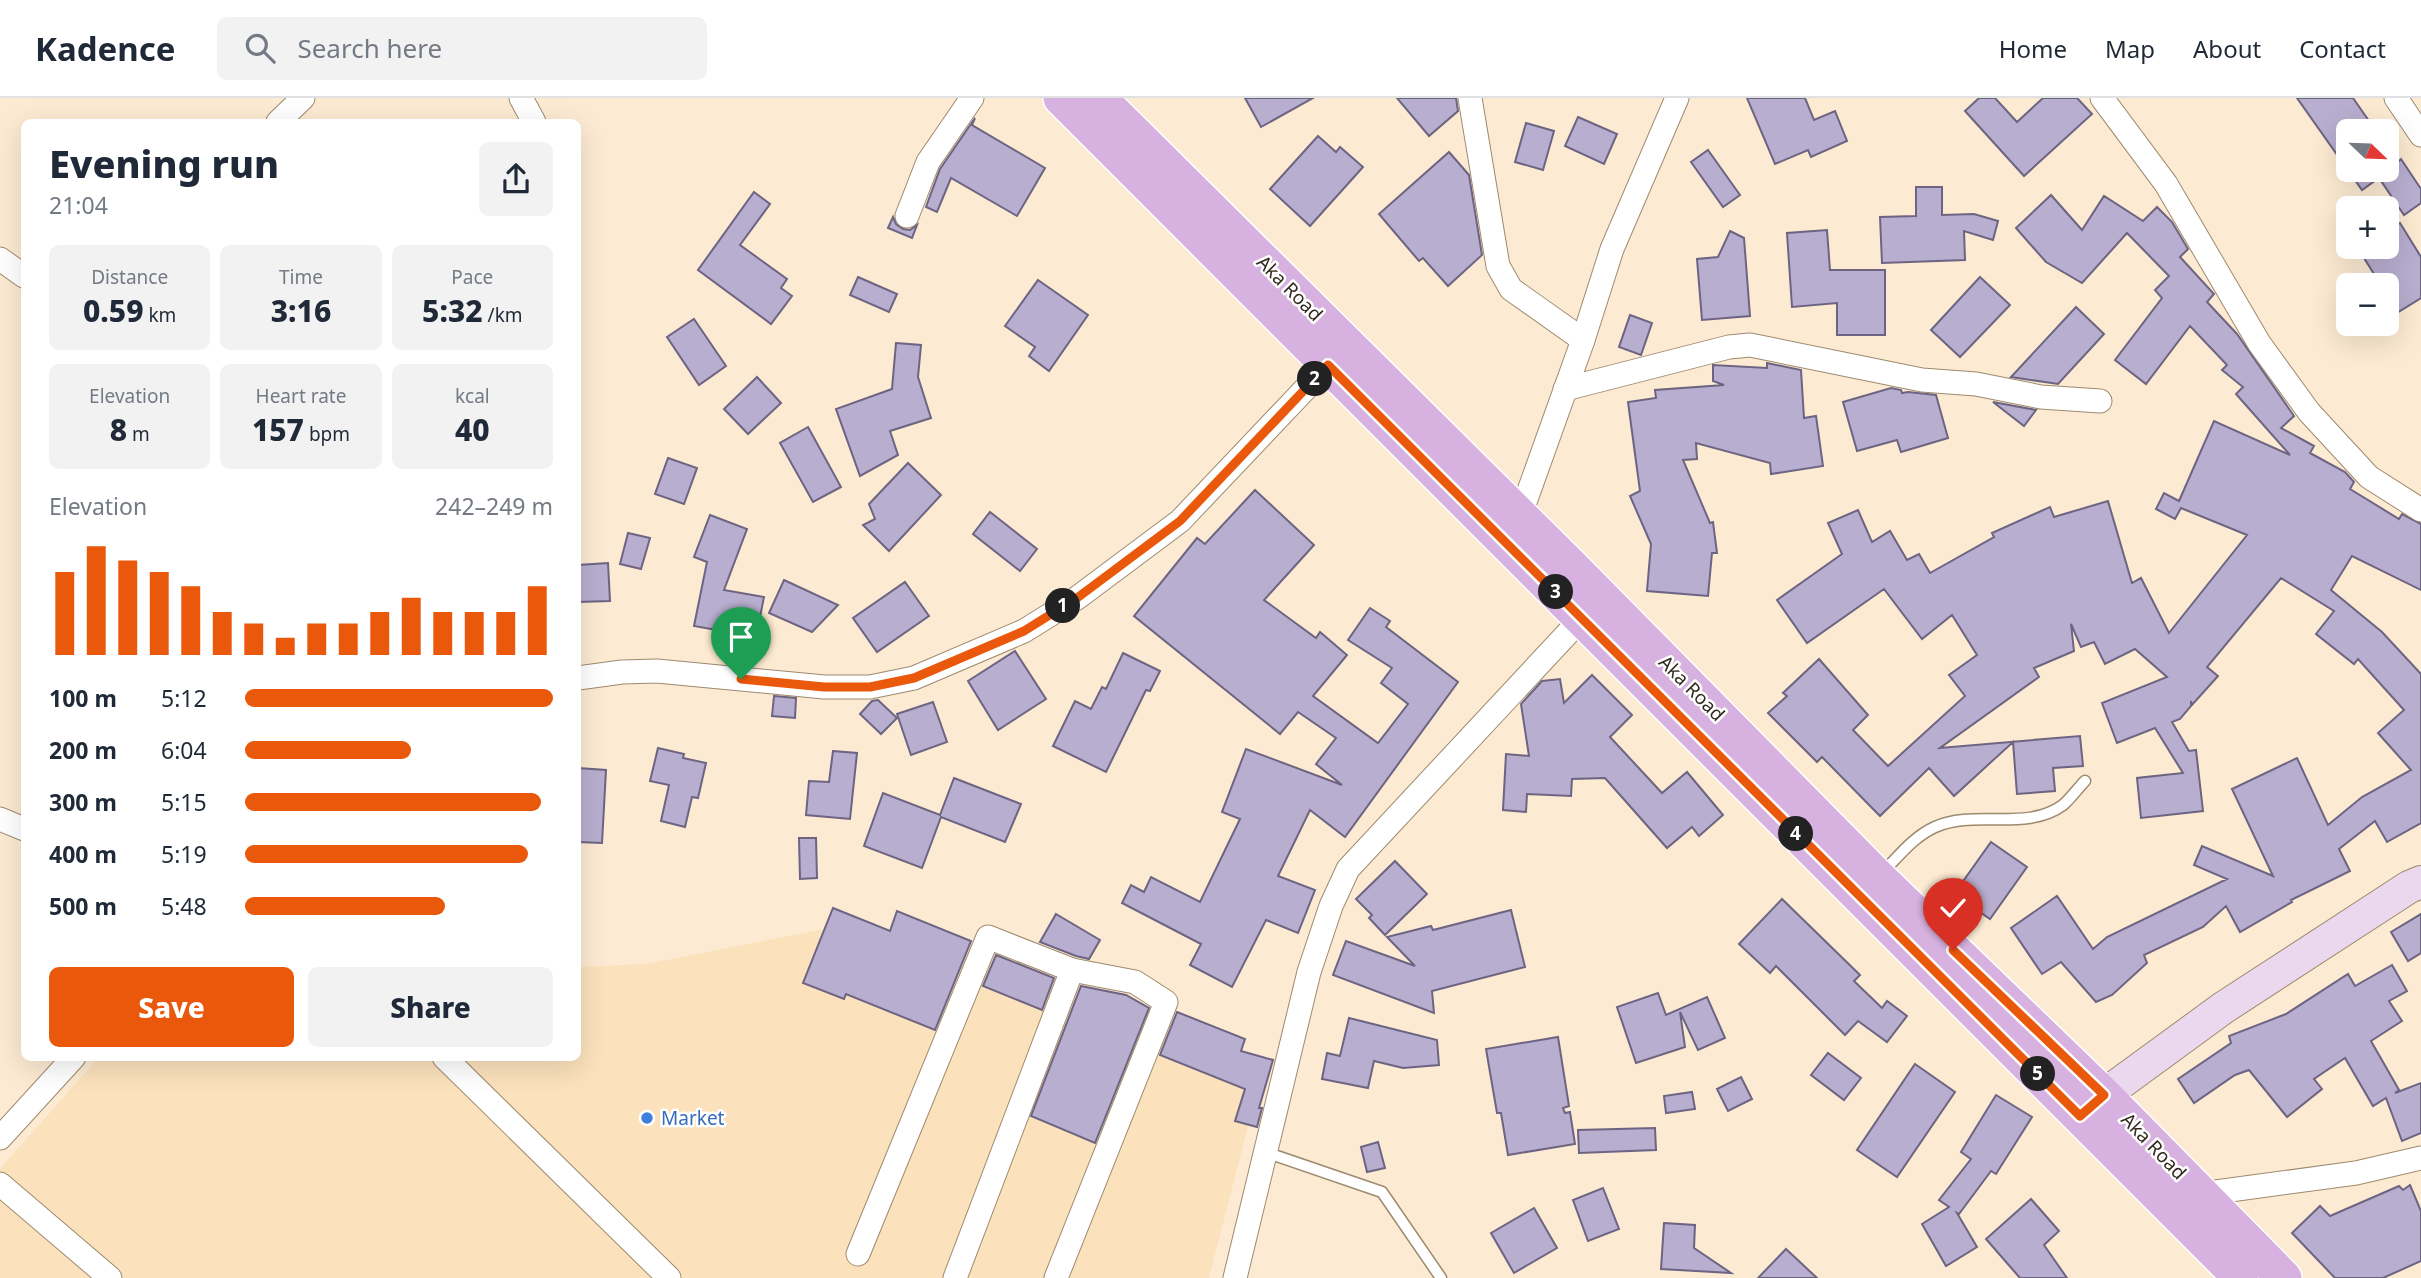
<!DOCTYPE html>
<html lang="en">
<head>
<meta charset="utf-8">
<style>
	body { margin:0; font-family:"Noto Sans",sans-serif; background:#f2f2f3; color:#1f2937; height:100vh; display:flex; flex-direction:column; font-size:26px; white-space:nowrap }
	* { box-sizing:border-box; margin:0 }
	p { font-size:23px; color:#747a83 }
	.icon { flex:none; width:38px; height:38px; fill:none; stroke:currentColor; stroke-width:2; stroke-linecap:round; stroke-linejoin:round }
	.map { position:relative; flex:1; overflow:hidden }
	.panel { position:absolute; left:21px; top:21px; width:560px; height:942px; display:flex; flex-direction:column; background:#fff; border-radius:10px; box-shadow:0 7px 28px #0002 }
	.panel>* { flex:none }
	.needle { width:46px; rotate:113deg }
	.controls { position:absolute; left:2336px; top:21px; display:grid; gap:14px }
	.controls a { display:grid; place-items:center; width:63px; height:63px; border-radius:10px; background:#fff; box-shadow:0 7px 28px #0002; font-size:35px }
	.pin { position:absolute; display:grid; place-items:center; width:60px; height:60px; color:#fff; margin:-72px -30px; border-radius:50% 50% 50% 0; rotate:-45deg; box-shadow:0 0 7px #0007 }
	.pin .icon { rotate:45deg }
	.km { position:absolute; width:35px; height:35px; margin:-18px; border-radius:50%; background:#222; color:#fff; font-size:19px; line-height:35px; text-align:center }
	.round { display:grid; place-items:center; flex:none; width:74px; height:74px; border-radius:10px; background:#f2f2f3 }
	.summary { display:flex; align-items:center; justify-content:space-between; height:119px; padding:0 28px }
	h1 { font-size:38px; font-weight:800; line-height:52px }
	.figures { display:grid; grid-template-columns:repeat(3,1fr); gap:10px; height:119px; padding:7px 28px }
	.figures div { display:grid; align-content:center; border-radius:10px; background:#f2f2f3; text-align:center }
	.figures b { font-size:30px; font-weight:800 }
	.figures small { font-size:19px; font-weight:400 }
	.figures p { font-size:19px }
	.chart { height:196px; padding:14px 28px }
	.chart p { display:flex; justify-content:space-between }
	.chart svg { width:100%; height:126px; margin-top:7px; stroke:#ea580c; stroke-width:6 }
	.button { display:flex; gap:14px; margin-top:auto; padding:14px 28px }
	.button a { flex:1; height:80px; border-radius:10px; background:#ea580c; color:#fff; font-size:28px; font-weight:800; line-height:80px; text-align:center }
	.button a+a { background:#f2f2f3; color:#1f2937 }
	ul { padding:0 28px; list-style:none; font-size:23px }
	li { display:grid; grid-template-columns:112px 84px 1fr; align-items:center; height:52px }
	li i { height:18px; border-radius:9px; background:#ea580c }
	header { display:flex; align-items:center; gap:42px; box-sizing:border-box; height:98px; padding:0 35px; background:#fff; border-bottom:2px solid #e0e1e3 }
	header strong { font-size:33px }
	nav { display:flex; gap:38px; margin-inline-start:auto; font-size:24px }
	.search { width:490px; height:63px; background:#f2f2f3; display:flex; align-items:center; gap:18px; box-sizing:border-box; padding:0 24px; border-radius:10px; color:#747a83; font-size:26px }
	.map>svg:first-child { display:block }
</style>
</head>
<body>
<header>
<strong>Kadence</strong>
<div class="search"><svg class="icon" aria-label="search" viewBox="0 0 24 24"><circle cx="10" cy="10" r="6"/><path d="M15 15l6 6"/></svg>Search here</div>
<nav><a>Home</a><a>Map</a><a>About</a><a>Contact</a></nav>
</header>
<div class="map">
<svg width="2421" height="1180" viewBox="0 0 2421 1180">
	<rect width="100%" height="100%" fill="#fcead2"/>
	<path fill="#fbe1bc" d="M866,823l397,146 -54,211h-1209v-109l99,-112h479v-90l68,-3z"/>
	<g fill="#b8aecf" stroke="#6d6482" stroke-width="2">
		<path d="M1245,0h68l-52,29z"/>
		<path d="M1397,0h59l2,13 -29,25z"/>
		<path d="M1747,0h58l9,22 21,-9 12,30 -36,16 -3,-7 -33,14z"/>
		<path d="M1979,0h16l22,24 26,-24h34l15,16 -68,62 -59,-65z"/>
		<path d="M2297,0h56l23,33h-28v39h39v-23l11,15 3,-3 20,30v14l-17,12 -25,-37 -17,12z"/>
		<path d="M1578,19l39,17 -13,30 -39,-18z"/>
		<path d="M975,20l-3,7 73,43 -28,48 -66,-38 -14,34 -11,-5 14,-38z"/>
		<path d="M1526,25l28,8 -11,39 -28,-8z"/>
		<path d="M1318,38l18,16 4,-5 23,20 -53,59 -40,-37z"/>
		<path d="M1708,52l32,45 -17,12 -32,-45z"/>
		<path d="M1449,54l20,23 13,80 -34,31 -25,-28 -4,3 -40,-47z"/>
		<path d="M1916,89h26v28l32,-1 24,7 -5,19 -29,-9 1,29 -83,3 -2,-46 36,-1z"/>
		<path d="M754,94l16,12 -30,41 47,34 -6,9 11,8 -21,28 -73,-54z"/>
		<path d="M2051,97l31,35 22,-34 39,25 14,-14 15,15 16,27 -8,8 34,37 -7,8 30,32 57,82 -13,12 33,18 -4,7 35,19 9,10 -4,7 49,30 3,-5 19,10v66l-69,-34 -21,34 51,42 39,42v149l-34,19 -12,-21 -36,28 11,22 -59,29 1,2 -52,30 -14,-26 -23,21 -59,28 3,8 -35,32 -16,7 -35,-40 -19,12 -31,-46 46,-32 36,53 14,-12 120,-58 -33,-14 8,-19 71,30 -41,-87 65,-31 31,67 34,-28 49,-27 -33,-37 26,-23 -46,-51 -4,5 -38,-30 18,-23 -53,-33 -74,89 11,9 -26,29 -1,-4v5l-11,13 -8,3 17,29 7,-1 7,61 -62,7 -4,-40 46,-5 -28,-45 -38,15 -15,-40 65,-26 -32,-28 -30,15 -11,-22 -13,5 -10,-23 3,27 -40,17 5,9 -99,71 140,-12 3,30 -30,2 2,23 -38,3 -4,-52 -59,54 -25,-28 -49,48 -58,-59 -5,5 -49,-49 19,-17 -4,-3 36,-34 49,56 -15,15 35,36 77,-70 -16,-21 28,-20 -25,-40 -30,24 -38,-50 -77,54 -30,-43 65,-46 -14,-31 30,-13 14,32 18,-11 17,29 12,-6 11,19 64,-36 -2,-4 58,-26 4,10 54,-16 24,82 9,-5 28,55 78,-98 -66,-27 -6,11 -19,-10 8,-16 15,8 35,-80 76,34 -54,-61 7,-7 -21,-17 5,-5 -37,-39 -44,58 -31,-24 47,-62 -7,-8 14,-14 -42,-43 -45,50 -36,-21 -30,-34z"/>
		<path d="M893,119l3,7 7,5 7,1 7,-5 -5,13 -24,-10z"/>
		<path d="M2400,125l21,34v41l-34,21v-34h-6l-24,-38h30v-15z"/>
		<path d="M1827,132l3,40h55v65h-48v-32l-45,4 -5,-74z"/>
		<path d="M1730,133l14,7 6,78 -48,4 -5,-61 21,-2z"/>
		<path d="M858,179l39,17 -8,18 -39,-17z"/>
		<path d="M1980,179l30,28 -50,52 -29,-27z"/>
		<path d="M1038,182l50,35 -39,56 -20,-15 6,-9 -30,-21z"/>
		<path d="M2076,209l28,27 -46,50 -47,-7z"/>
		<path d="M1630,217l22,8 -11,32 -22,-8z"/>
		<path d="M694,221l32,47 -27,19 -32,-48z"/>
		<path d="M896,245l25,2 -3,32 13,41 -41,13 8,24 -38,21 -24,-67 56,-20z"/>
		<path d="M1767,265l34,7 3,48 12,-2 7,50 -52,8 -1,-11 -74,-20 1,16 -14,1 27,63 3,-1 4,31h-5l-4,43 -61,-5 4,-47 -21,-48 10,-5 -12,-89 28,-4 -1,-8 69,-5 -11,-4v-16l54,3z"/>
		<path d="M757,279l24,26 -33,31 -24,-25z"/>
		<path d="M1891,290l10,2 1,3 6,-1 28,3 12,43 -47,14 -4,-12 -40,11 -14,-49z"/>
		<path d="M1993,304l43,8 -12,16z"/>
		<path d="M808,329l33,60 -28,15 -33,-59z"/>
		<path d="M668,360l29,10 -13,36 -29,-10z"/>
		<path d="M908,365l33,32 -52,56 -26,-26 12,-6 -6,-15z"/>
		<path d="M1255,392l59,55 -50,55 52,38 4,-6 27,23 -34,41 65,47 30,-39 -27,-21 11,-15 -44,-28 22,-32 20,13 -4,6 72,55 -113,155 -35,-27 -32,66 37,14 -17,43 -32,-13 -34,67 -42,-22 11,-21 -79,-41 9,-18 13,7 7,-15 49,25 40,-83 -18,-7 24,-63 96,36 -26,-21 20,-26 -38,-26 -18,22 -146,-118 63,-78 8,6z"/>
		<path d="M990,414l47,37 -17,22 -47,-37z"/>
		<path d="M710,417l37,14 -23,61 40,7 -8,40 -62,-11 13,-64 -13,-5z"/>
		<path d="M628,435l22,5 -9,31 -21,-5z"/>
		<path d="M608,465l2,38 -32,1v-37z"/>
		<path d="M784,482l54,25 -26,27 -43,-19z"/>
		<path d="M905,484l24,34 -52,36 -24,-34z"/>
		<path d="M1015,553l31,48 -48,31 -30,-49z"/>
		<path d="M1123,555l37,18 -10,20 -4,-1 -40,82 -53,-26 22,-45 16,8 11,-22 4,2z"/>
		<path d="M1592,577l40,40 -22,22 52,56 25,-21 36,43 -24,21 -7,-9 -25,21 -62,-70 -33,1 -1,17 -44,-2 -1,18 -23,-2 3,-56 23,2 -8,-52 21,-23 18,-2 4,24z"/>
		<path d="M774,598l22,2 -1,20 -23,-2z"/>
		<path d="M878,602l19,18 -16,16 -21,-20 12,-13z"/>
		<path d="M933,604l14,40 -36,13 -14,-41z"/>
		<path d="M658,650l26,6 -1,4 23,5 -8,35 -6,-1 -7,30 -24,-6 8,-36 -19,-4z"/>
		<path d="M833,653l24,2 -7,66 -44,-4 3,-34 20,1z"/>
		<path d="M578,670l28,2 -4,73 -24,-1z"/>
		<path d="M954,680l67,26 -16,38 -64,-25 -19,51 -58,-22 19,-53 57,22z"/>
		<path d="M799,740h17l1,40 -17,1z"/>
		<path d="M1991,744l36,25 -37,52 -36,-25z"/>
		<path d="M1395,763l32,33 -42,41 -16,-17 3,-3 -16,-16z"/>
		<path d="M1782,801l78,76 -6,6 28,27 5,-7 20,15 -20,26 -29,-21 -13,14 -69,-69 -6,7 -31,-29z"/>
		<path d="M833,810l57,23 7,-20 74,30 -36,89 -89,-36 -2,5 -41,-16z"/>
		<path d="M1511,812l14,57 -93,24 2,22 -101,-38 13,-34 69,25 -28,-29 44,-11 2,4z"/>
		<path d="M1056,816l44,26 -11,19 -13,-3 -36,-14z"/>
		<path d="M2421,816v39l-13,8 -17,-29z"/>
		<path d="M996,857l58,23 -12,32 -59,-24z"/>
		<path d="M2392,867l15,26 -18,10 13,20 -31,20 28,49 -4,3 26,-10v50l-19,8 -16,-43 -13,8 -28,-48 -31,21 8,10 -35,28 -38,-47 -14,5 -41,28 -16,-24 53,-36 -2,-7 57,-22 62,-40 7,12z"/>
		<path d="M1081,888l45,9 23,13 -54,135 -64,-27z"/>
		<path d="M1658,895l8,22 41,-18 18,41 -27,12 -18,-38 5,35 -49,16 -19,-56z"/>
		<path d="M1177,914l68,27 -4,12 32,9 -14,48h3l-5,19 -22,-6 10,-32 -85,-34z"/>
		<path d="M1349,920l88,22 2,25 -36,3 -29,-7 -6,27 -46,-9 5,-26 13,3z"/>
		<path d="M1558,939l11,69 -6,2 2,5 5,-1 5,32 -67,11 -7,-42h-4l-11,-64z"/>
		<path d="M1828,955l33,25 -17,22 -33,-25z"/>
		<path d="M1915,966l40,28 -58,85 -40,-27z"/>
		<path d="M1741,979l11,22 -24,12 -11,-22z"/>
		<path d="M1692,994l3,17 -29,4 -2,-17z"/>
		<path d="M1996,997l36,22 -36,57 -5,-3 -32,43 -2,-1 20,34 -31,19 -24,-42 27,-17 -10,-7 32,-41 -10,-7z"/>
		<path d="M1655,1030l1,22 -77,3 -1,-23z"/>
		<path d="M1378,1044l7,26 -18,4 -6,-25z"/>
		<path d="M2410,1087l11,26v50l-38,17h-48l-43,-45 28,-27 10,10 69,-30 4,4z"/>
		<path d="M1603,1090l16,41 -31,12 -15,-41z"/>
		<path d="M2031,1101l28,32 -15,14 23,33h-47l-34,-39z"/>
		<path d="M1534,1110l23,40 -43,25 -23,-40z"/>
		<path d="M1664,1125l31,2 -1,23 37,25 -70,-4z"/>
		<path d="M1786,1151l31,29h-59z"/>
	</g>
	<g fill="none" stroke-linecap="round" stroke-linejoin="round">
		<g stroke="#9e8a6e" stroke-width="13">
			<g id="lane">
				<path d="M1882,775c17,-17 31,-36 53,-46 40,-18 91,5 128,-22 8,-7 15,-17 22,-24"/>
				<path d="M1265,1054l117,40 59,86"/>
			</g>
		</g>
		<g stroke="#9e8a6e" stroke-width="25">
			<g id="street">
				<path d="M521,0l13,24"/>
				<path d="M1470,0l28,168 13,23 72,51"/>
				<path d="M2102,0l64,86 93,159 50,69 60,65 52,33"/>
				<path d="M2396,0l25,37"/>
				<path d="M278,24l25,-24"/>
				<path d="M907,118l21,-54 44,-64"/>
				<path d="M0,161l24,17"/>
				<path d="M1565,291l164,-42 21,-2 172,35 54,4 65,13 59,4"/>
				<path d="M1520,418l63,-176 29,-91 65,-151"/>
				<path d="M578,580l44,-6 35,-1 167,16h46l44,-9 110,-47 53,-33 103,-77 148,-156"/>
				<path d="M0,721l24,10"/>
				<path d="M444,959l225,221"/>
				<path d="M0,1040l74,-81"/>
				<path d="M0,1086l110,94"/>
				<path d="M2201,1096l155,-21 65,-15"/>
				<path d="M858,1156l130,-317 84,33 63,12 31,20 -110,276"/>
				<path d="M955,1180l117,-308"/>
				<path d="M1235,1180l74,-306 22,-66 17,-37 233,-250"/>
			</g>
		</g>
		<g stroke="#9e8a6e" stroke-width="34">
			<path id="secondary" d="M2084,1014l20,-17 119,-87 186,-121 12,-5"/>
		</g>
		<g stroke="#fff" stroke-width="38">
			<g id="primary">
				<path d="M1061,0l1180,1180"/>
				<path d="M1099,0l471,467 308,312 226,218 180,183"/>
			</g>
		</g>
		<use href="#lane" stroke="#fff" stroke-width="10"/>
		<use href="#street" stroke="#fff" stroke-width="23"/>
		<use href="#secondary" stroke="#ebd8ef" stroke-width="32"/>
		<use href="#primary" stroke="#d7b1df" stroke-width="35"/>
	</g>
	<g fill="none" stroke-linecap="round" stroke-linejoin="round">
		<g stroke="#fff" stroke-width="14">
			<path id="route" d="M741,581l83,8h46l44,-9 110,-47 53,-33 103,-77 148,-156 752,751 24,-21 -151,-145"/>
		</g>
		<use href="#route" stroke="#ea580c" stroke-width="9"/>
	</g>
	<circle fill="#3f7fe0" stroke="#fff" stroke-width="2.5" cx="647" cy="1020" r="7"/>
	<g text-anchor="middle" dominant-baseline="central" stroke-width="5" stroke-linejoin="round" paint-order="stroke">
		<g font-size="19" fill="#322a1e" stroke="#fff">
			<text transform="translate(1290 190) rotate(45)">Aka Road</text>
			<text transform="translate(1692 590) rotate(45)">Aka Road</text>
			<text transform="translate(2154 1048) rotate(46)">Aka Road</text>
		</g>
		<g font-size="19" fill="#366cbe" stroke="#fff" text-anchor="start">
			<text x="661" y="1020">Market</text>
		</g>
	</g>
</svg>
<div class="controls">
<a><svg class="needle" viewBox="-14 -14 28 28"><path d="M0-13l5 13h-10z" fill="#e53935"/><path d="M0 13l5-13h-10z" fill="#747a83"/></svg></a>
<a>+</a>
<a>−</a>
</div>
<div class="pin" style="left:741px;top:581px;background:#1e9e55"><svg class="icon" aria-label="arrive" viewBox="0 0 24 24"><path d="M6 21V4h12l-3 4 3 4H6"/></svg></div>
<div class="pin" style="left:1953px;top:852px;background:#d93025"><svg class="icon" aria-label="check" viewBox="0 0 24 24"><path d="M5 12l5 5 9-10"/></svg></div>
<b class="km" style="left:1063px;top:508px">1</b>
<b class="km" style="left:1315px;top:281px">2</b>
<b class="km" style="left:1556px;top:494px">3</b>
<b class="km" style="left:1796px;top:736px">4</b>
<b class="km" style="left:2038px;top:976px">5</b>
<section class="panel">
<div class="summary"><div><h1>Evening run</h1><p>21:04</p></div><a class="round"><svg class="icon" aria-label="share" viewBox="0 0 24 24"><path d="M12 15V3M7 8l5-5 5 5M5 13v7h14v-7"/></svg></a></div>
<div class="figures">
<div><p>Distance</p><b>0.59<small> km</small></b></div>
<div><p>Time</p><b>3:16</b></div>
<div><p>Pace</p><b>5:32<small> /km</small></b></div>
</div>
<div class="figures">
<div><p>Elevation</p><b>8<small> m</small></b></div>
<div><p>Heart rate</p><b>157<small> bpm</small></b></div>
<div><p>kcal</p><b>40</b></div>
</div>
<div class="chart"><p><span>Elevation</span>242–249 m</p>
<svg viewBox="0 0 160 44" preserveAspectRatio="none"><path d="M5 44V15M15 44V6M25 44V11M35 44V15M45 44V20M55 44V29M65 44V33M75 44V38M85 44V33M95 44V33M105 44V29M115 44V24M125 44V29M135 44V29M145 44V29M155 44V20"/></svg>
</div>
<ul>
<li><b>100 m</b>5:12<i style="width:100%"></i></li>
<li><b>200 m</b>6:04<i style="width:54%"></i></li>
<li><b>300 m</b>5:15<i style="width:96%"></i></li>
<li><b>400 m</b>5:19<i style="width:92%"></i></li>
<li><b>500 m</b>5:48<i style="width:65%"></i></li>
</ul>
<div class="button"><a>Save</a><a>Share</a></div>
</section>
</div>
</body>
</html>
